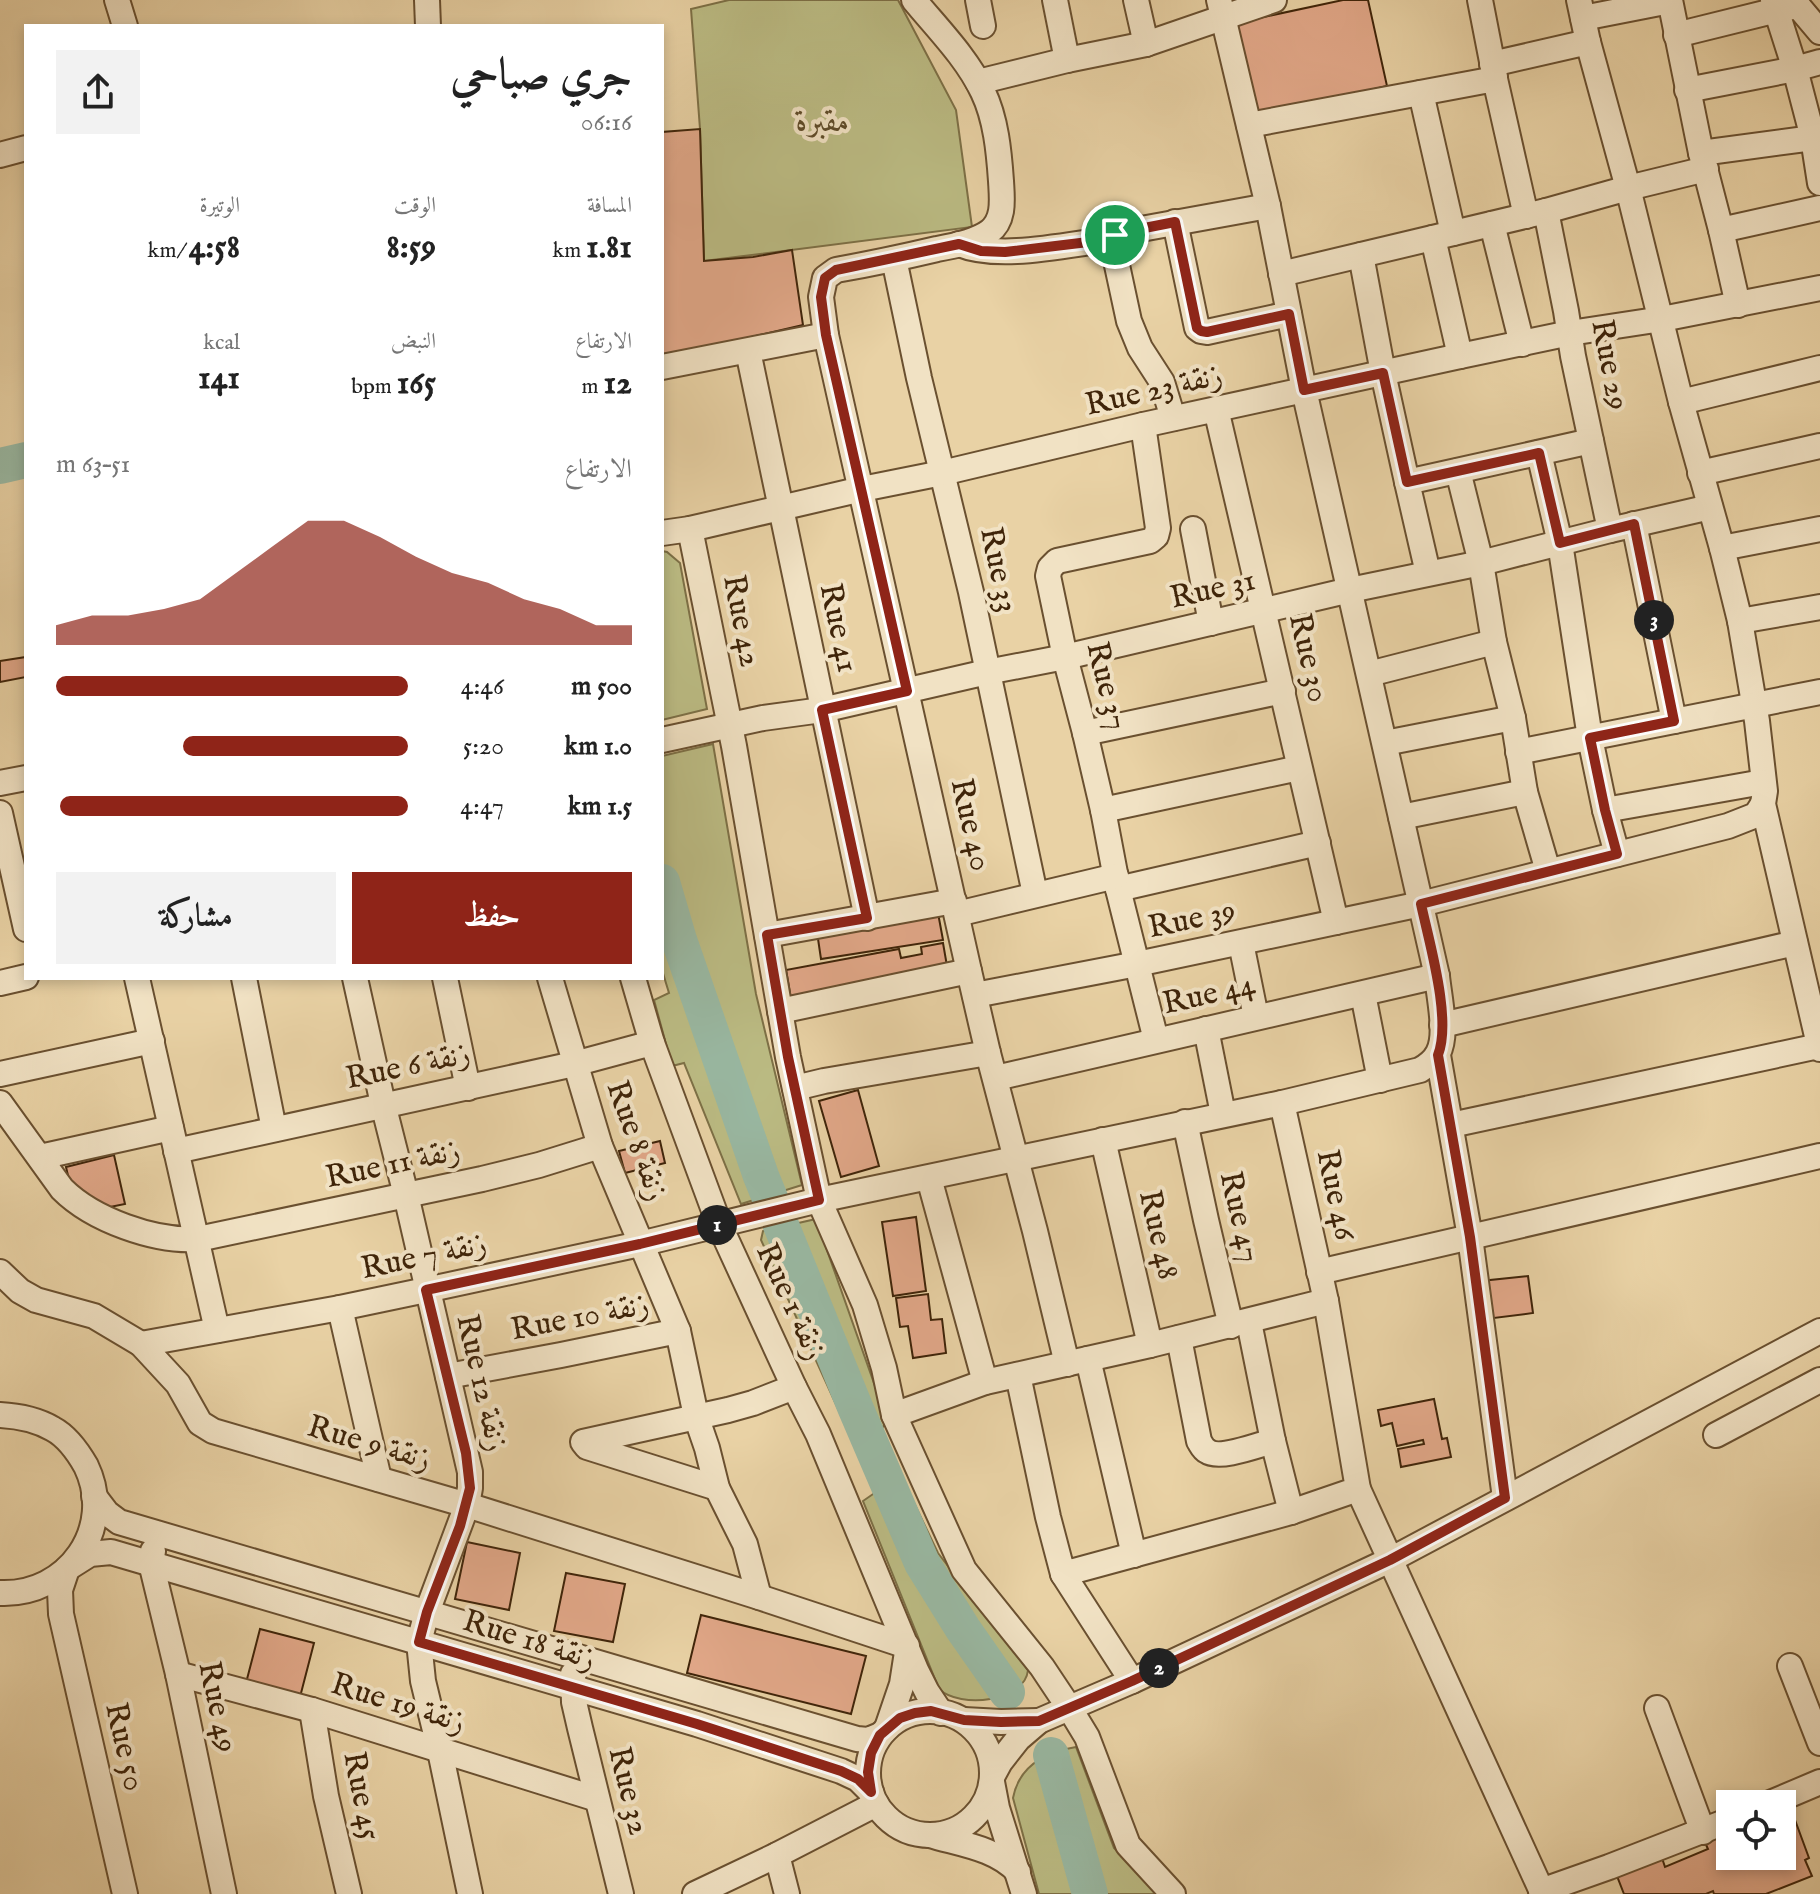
<!DOCTYPE html>
<html lang="ar">
<head>
<meta charset="utf-8">
<style>
	body { margin:0; font-family:"IM FELL English",Amiri,serif; background:#f2f2f2; color:#222; direction:rtl; height:100vh; display:flex; flex-direction:column; font-size:30px; white-space:nowrap }
	* { box-sizing:border-box; margin:0 }
	p { font-size:26px; color:#767676 }
	.icon { flex:none; width:44px; height:44px; fill:none; stroke:currentColor; stroke-width:2; stroke-linecap:round; stroke-linejoin:round }
	.map { position:relative; flex:1; overflow:hidden; direction:ltr }
	.details { position:absolute; left:24px; top:24px; width:640px; height:956px; display:flex; flex-direction:column; background:#fff; border-radius:0px; box-shadow:0 4px 12px #0003; direction:rtl }
	.details>* { flex:none }
	.controls { position:absolute; left:1716px; top:1790px; display:grid; gap:16px }
	.controls a { display:grid; place-items:center; width:80px; height:80px; border-radius:0px; background:#fff; box-shadow:0 4px 12px #0003; font-size:40px }
	.pin { position:absolute; display:grid; place-items:center; width:68px; height:68px; color:#fff; margin:-34px; border:4px solid #fff; border-radius:50%; box-shadow:0 2px 8px #0007 }
	.km { position:absolute; width:40px; height:40px; margin:-20px; border-radius:50%; background:#222; color:#fff; font-size:22px; line-height:40px; text-align:center }
	.round { display:grid; place-items:center; flex:none; width:84px; height:84px; border-radius:0px; background:#f2f2f2 }
	.overview { display:flex; align-items:center; justify-content:space-between; height:136px; padding:0 32px }
	h1 { font-size:44px; font-weight:700; line-height:60px }
	.stats { display:grid; grid-template-columns:repeat(3,1fr); gap:12px; height:136px; padding:8px 32px }
	.stats div { display:grid; align-content:center }
	.stats b { font-size:34px; font-weight:700 }
	.stats small { font-size:22px; font-weight:400 }
	.stats p { font-size:22px }
	.chart { height:224px; padding:16px 32px }
	.chart p { display:flex; justify-content:space-between }
	.chart svg { width:100%; height:144px; margin-top:8px; fill:#8f2418; opacity:.7 }
	.button { display:flex; gap:16px; margin-top:auto; padding:16px 32px }
	.button a { flex:1; height:92px; border-radius:0px; background:#8f2418; color:#fff; font-size:32px; font-weight:700; line-height:92px; text-align:center }
	.button a+a { background:#f2f2f2; color:#222 }
	ul { padding:0 32px; list-style:none; font-size:26px }
	li { display:grid; grid-template-columns:128px 96px 1fr; align-items:center; height:60px }
	li i { height:20px; border-radius:10px; background:#8f2418 }
	.map>svg:first-child { display:block }
</style>
</head>
<body>
<div class="map">
<svg width="1820" height="1894" viewBox="0 0 1820 1894">
	<rect width="100%" height="100%" fill="#e9d2a5"/>
	<filter id="stains"><feTurbulence type="fractalNoise" baseFrequency=".0025" numOctaves="4"/><feColorMatrix values="0 0 0 0 .2 0 0 0 0 .09 0 0 0 0 .02 0 0 0 .5 -.17"/></filter>
	<radialGradient id="worn" r=".72"><stop offset=".6" stop-color="#630" stop-opacity="0"/><stop offset="1" stop-color="#630" stop-opacity=".3"/></radialGradient>
	<g fill="#bbbb83" stroke="#7d7046" stroke-width="2">
		<path d="M729,0h169l58,110 16,117 -268,34 -4,-132 -9,-120z"/>
		<path d="M662,551l5,1 13,11 27,146 -45,11z"/>
		<path d="M713,744l43,250 46,191 -61,19 -57,-141 -12,3 -18,-66 15,-7 -7,-23v-214z"/>
		<path d="M816,1219l71,201 -7,12 58,121 90,117c-3,32 -68,39 -89,19l-76,-188 13,-9 -115,-252 2,-9z"/>
		<path d="M1076,1747l38,101 46,46h-121l-26,-96c6,-32 33,-46 63,-51z"/>
	</g>
	<g fill="none" stroke-linecap="round" stroke-linejoin="round">
		<g stroke="#99b8a2" stroke-width="36">
			<path d="M0,466l26,-6"/>
			<path d="M662,882l17,58 82,236 94,231 67,156 41,66 44,63"/>
			<path d="M1051,1755l39,139"/>
		</g>
	</g>
	<g fill="#e2a889" stroke="#3f2409" stroke-width="2">
		<path d="M1343,0h25l19,86 -136,32 -20,-94z"/>
		<path d="M700,129l4,132 49,-4 39,-7 11,75 -141,33v-226z"/>
		<path d="M26,657v20l-26,5v-21z"/>
		<path d="M938,913l5,27 -122,19 -4,-27z"/>
		<path d="M943,943l4,23 -156,33 -5,-29 113,-21 2,9 21,-4 -1,-7z"/>
		<path d="M858,1090l21,76 -38,11 -22,-76z"/>
		<path d="M660,1141l5,22 -40,10 -6,-22z"/>
		<path d="M114,1155l11,49 -20,4 -33,-15 -6,-26z"/>
		<path d="M916,1217l10,74 -33,5 -11,-74z"/>
		<path d="M1528,1276l5,37 -47,6 -5,-38z"/>
		<path d="M928,1294l3,26 11,-1 4,34 -33,5 -5,-32 -8,1 -4,-29z"/>
		<path d="M1434,1399l8,40 5,-1 4,19 -50,10 -3,-18 26,-5 -1,-4 -26,6 -5,-23 -11,3 -3,-16z"/>
		<path d="M467,1542l53,11 -11,57 -54,-11z"/>
		<path d="M566,1573l59,11 -12,58 -59,-11z"/>
		<path d="M701,1615l165,41 -15,58 -164,-41z"/>
		<path d="M260,1629l54,14 -14,54 -54,-14z"/>
		<path d="M1788,1801l21,57 -4,2 7,16 -46,18h-52l-1,-3 -7,3h-82l-7,-18 45,-18 3,9 43,-18 -6,-13 28,-11v31h52v-52z"/>
	</g>
	<g fill="none" stroke-linecap="round" stroke-linejoin="round">
		<g stroke="#6a5030" stroke-width="28">
			<g id="minor">
				<path d="M117,0l8,26"/>
				<path d="M427,0l1,26"/>
				<path d="M914,0c24,29 53,58 69,92 13,27 16,60 18,89 1,18 4,39 -12,51 -14,10 -35,14 -52,17 -34,8 -67,15 -101,21l-11,8 -4,19 5,38 143,636 19,82 47,178 32,133"/>
				<path d="M978,0l5,26"/>
				<path d="M1055,0l12,60"/>
				<path d="M1136,0l10,44"/>
				<path d="M1480,0l15,77"/>
				<path d="M1579,0l9,42 40,146 53,214 41,146 18,73 17,100 8,70 -2,13 57,245"/>
				<path d="M1670,0l31,153 20,77 17,75"/>
				<path d="M1773,0l22,69 18,69 7,45"/>
				<path d="M1793,0l27,32"/>
				<path d="M1583,18l87,-17"/>
				<path d="M1676,35l101,-25 21,-4"/>
				<path d="M1492,64l96,-22"/>
				<path d="M978,82l89,-22 79,-16 128,-44"/>
				<path d="M1687,90l108,-21 25,-7"/>
				<path d="M1421,93l32,140"/>
				<path d="M1249,125l246,-46 31,137"/>
				<path d="M1701,153l112,-15 7,-3"/>
				<path d="M0,155l26,-7"/>
				<path d="M1546,211l20,100 7,45 37,174"/>
				<path d="M1175,222l22,106 4,3 6,1 82,-18"/>
				<path d="M1492,224l30,120"/>
				<path d="M1721,230l99,-22"/>
				<path d="M1433,238l27,118"/>
				<path d="M959,244c41,17 110,0 154,-5"/>
				<path d="M1361,255l22,118 24,109"/>
				<path d="M894,259l25,119 52,214 64,302"/>
				<path d="M1281,274l265,-63 82,-23 78,-19"/>
				<path d="M748,351l119,567"/>
				<path d="M662,367l164,-32"/>
				<path d="M1681,402l139,-34"/>
				<path d="M1216,409l120,513"/>
				<path d="M1173,418l-11,-36 -22,-34 -11,-27 -17,-79 1,-4 6,-5 149,-27"/>
				<path d="M1143,425l15,103 -2,8 -6,5 -93,20 -7,7 -2,8 17,81 20,76 18,77 15,79 38,151"/>
				<path d="M1539,453l21,90 30,195 15,72 12,44"/>
				<path d="M1458,471l23,92 13,79 19,76 12,74 23,79"/>
				<path d="M1700,473l120,-27"/>
				<path d="M1634,524l40,197"/>
				<path d="M690,529l44,217 54,311 31,143 46,105 19,63 10,47 70,155 78,97 28,42 17,28 41,108 45,49"/>
				<path d="M1193,529l18,94"/>
				<path d="M662,533l28,-4 172,-40 80,-16 201,-48 317,-69 110,-23 92,-14 158,-31"/>
				<path d="M1722,548l98,-19"/>
				<path d="M1428,573l-21,-91 184,-41"/>
				<path d="M1740,621l80,-14"/>
				<path d="M1369,674l125,-32"/>
				<path d="M1085,733l198,-42"/>
				<path d="M662,740l101,-22 59,-8 165,-38 78,-15 285,-67 131,-27 129,-33 100,-23"/>
				<path d="M1385,743l128,-25"/>
				<path d="M1518,752l302,-60"/>
				<path d="M0,783l26,-5"/>
				<path d="M1103,810l196,-42"/>
				<path d="M1605,810l158,-28"/>
				<path d="M0,813l26,116"/>
				<path d="M1401,817l124,-25"/>
				<path d="M1118,889l200,-46"/>
				<path d="M957,914l159,-38"/>
				<path d="M767,935l187,-34"/>
				<path d="M1241,943l15,74"/>
				<path d="M137,978l80,352"/>
				<path d="M244,978l30,151"/>
				<path d="M355,978l28,126 23,91 64,277v16l-3,17 -40,107 -8,30 4,39 17,70 30,143"/>
				<path d="M445,978l23,110"/>
				<path d="M550,978l50,168 78,185 18,85 11,32 10,40 28,56 14,53"/>
				<path d="M633,978l19,65 67,181 75,163 24,47 98,236 11,22 14,21"/>
				<path d="M0,983l26,-6"/>
				<path d="M1363,994l17,86"/>
				<path d="M975,995l162,-31 284,-60 307,-78 28,-11 7,-11"/>
				<path d="M780,1011l189,-40"/>
				<path d="M1442,1025l353,-82"/>
				<path d="M1206,1029l17,85"/>
				<path d="M1438,1055l32,182 35,261"/>
				<path d="M0,1074l152,-33"/>
				<path d="M996,1078l441,-102"/>
				<path d="M795,1088l29,-7 164,-28"/>
				<path d="M0,1103l62,86c31,31 93,53 136,50l284,-60 57,-14 61,-19"/>
				<path d="M1185,1122l21,98 25,106"/>
				<path d="M1451,1125l368,-79"/>
				<path d="M1103,1140l47,205"/>
				<path d="M176,1151l398,-87 78,-21"/>
				<path d="M40,1157l131,-29"/>
				<path d="M929,1178l56,204"/>
				<path d="M0,1272l20,19 16,9 58,16 47,28 37,40 22,39 13,8 254,74 292,92 148,49"/>
				<path d="M1319,1272l501,-116"/>
				<path d="M340,1308l39,171"/>
				<path d="M1249,1322l24,119 18,71"/>
				<path d="M1179,1338l20,103c2,3 4,8 8,10 12,9 51,-6 66,-10"/>
				<path d="M141,1344l199,-36 86,-18 214,-46 179,-44 463,-97 138,-33c7,-4 14,-9 18,-17 10,-18 1,-56 -1,-77l-133,-586 -36,-184 -49,-206"/>
				<path d="M1088,1359l46,196"/>
				<path d="M1018,1375l30,142 15,57 228,-62 67,-23 -32,-188 -44,-198"/>
				<path d="M448,1376l113,-21 117,-24"/>
				<path d="M0,1415c19,1 36,4 53,14 15,8 25,23 33,37 30,62 -18,130 -86,127"/>
				<path d="M894,1415l91,-33 165,-37 176,-44"/>
				<path d="M1716,1435l104,-55"/>
				<path d="M717,1488l-130,-41 -4,-5 145,-32 25,-7 41,-16"/>
				<path d="M1358,1489l185,405"/>
				<path d="M94,1496l13,17 12,9 738,217 11,1 12,-5"/>
				<path d="M153,1551l-2,12 27,111 46,220"/>
				<path d="M71,1566l19,-12 21,-2 586,172 144,47 17,8 13,13"/>
				<path d="M67,1569l-7,21 1,24 64,280"/>
				<path d="M1063,1574l69,107"/>
				<path d="M1790,1666l30,77"/>
				<path d="M178,1674l134,36 285,89"/>
				<path d="M573,1674l1,28 6,26 41,166"/>
				<path d="M1657,1708l46,124"/>
				<path d="M312,1710l14,86 23,98"/>
				<circle cx="930" cy="1773" r="62"/>
				<path d="M964,1720l37,2 38,-1"/>
				<path d="M887,1728l15,-44 5,-32"/>
				<path d="M993,1775l7,-13 18,-23 21,-18 93,-40 258,-121 430,-229"/>
				<path d="M992,1782l5,26 27,86"/>
				<path d="M1768,1804l52,-22"/>
				<path d="M930,1835c30,9 66,13 88,37"/>
				<path d="M777,1855l10,39"/>
				<path d="M1541,1891l68,-24 121,-47"/>
				<path d="M695,1894l82,-39 99,-51"/>
			</g>
		</g>
		<use href="#minor" stroke="#f1e2c4" stroke-width="24"/>
	</g>
	<g fill="none" stroke-linecap="round" stroke-linejoin="round">
		<g stroke="#fff" stroke-width="16">
			<path id="route" d="M1175,222l22,106 4,3 6,1 82,-18 15,76 79,-17 24,109 132,-29 21,90 74,-19 40,197 -84,17 15,72 12,44 -196,50c8,38 31,115 17,151l32,182 35,261 -115,62 -258,121 -93,40 -38,1 -37,-2 -33,-9 -16,2 -15,5 -20,17 -9,18 -3,19 3,20 -13,-13 -17,-8 -144,-47 -278,-82 8,-30 33,-86 10,-38 -4,-35 -40,-163 214,-46 179,-44 -31,-143 -21,-122 100,-17 -45,-208 85,-19 -81,-356 -5,-38 4,-19 11,-8 123,-26 22,7 24,1 108,-13 6,-6z"/>
		</g>
		<use href="#route" stroke="#8f2418" stroke-width="10"/>
	</g>
	<g text-anchor="middle" dominant-baseline="central" stroke-width="8" stroke-linejoin="round" paint-order="stroke">
		<g font-size="32" font-style="italic" fill="#5e4a28" stroke="#f1e2c4">
			<text x="823" y="122">مقبرة</text>
		</g>
		<g font-size="32" fill="#3f2409" stroke="#f1e2c4">
			<text transform="translate(1609 365) rotate(79)">Rue 29</text>
			<text transform="translate(1154 391) rotate(-13)">Rue 23 زنقة</text>
			<text transform="translate(998 570) rotate(78)">Rue 33</text>
			<text transform="translate(1213 590) rotate(-13)">Rue 31</text>
			<text transform="translate(741 621) rotate(79)">Rue 42</text>
			<text transform="translate(838 628) rotate(78)">Rue 41</text>
			<text transform="translate(1308 658) rotate(77)">Rue 30</text>
			<text transform="translate(1106 686) rotate(76)">Rue 37</text>
			<text transform="translate(970 825) rotate(77)">Rue 40</text>
			<text transform="translate(1192 920) rotate(-12)">Rue 39</text>
			<text transform="translate(1209 995) rotate(-13)">Rue 44</text>
			<text transform="translate(408 1067) rotate(-12)">Rue 6 زنقة</text>
			<text transform="translate(636 1141) rotate(70)">Rue 8 زنقة</text>
			<text transform="translate(393 1165) rotate(-12)">Rue 11 زنقة</text>
			<text transform="translate(1335 1195) rotate(78)">Rue 46</text>
			<text transform="translate(1239 1217) rotate(77)">Rue 47</text>
			<text transform="translate(1158 1235) rotate(77)">Rue 48</text>
			<text transform="translate(424 1257) rotate(-12)">Rue 7 زنقة</text>
			<text transform="translate(790 1302) rotate(65)">Rue 1 زنقة</text>
			<text transform="translate(580 1318) rotate(-11)">Rue 10 زنقة</text>
			<text transform="translate(481 1383) rotate(77)">Rue 12 زنقة</text>
			<text transform="translate(369 1444) rotate(16)">Rue 9 زنقة</text>
			<text transform="translate(529 1641) rotate(17)">Rue 18 زنقة</text>
			<text transform="translate(398 1704) rotate(17)">Rue 19 زنقة</text>
			<text transform="translate(217 1707) rotate(78)">Rue 49</text>
			<text transform="translate(124 1747) rotate(77)">Rue 50</text>
			<text transform="translate(628 1791) rotate(76)">Rue 32</text>
			<text transform="translate(361 1796) rotate(79)">Rue 45</text>
		</g>
	</g>
	<rect width="100%" height="100%" filter="url(#stains)"/>
	<rect width="100%" height="100%" fill="url(#worn)"/>
</svg>
<div class="controls">
<a><svg class="icon" aria-label="locate" viewBox="0 0 24 24"><circle cx="12" cy="12" r="6"/><path d="M12 2v4M12 18v4M2 12h4M18 12h4"/></svg></a>
</div>
<div class="pin" style="left:1115px;top:235px;background:#1e9e55"><svg class="icon" aria-label="arrive" viewBox="0 0 24 24"><path d="M6 21V4h12l-3 4 3 4H6"/></svg></div>
<b class="km" style="left:717px;top:1225px">1</b>
<b class="km" style="left:1159px;top:1668px">2</b>
<b class="km" style="left:1654px;top:620px">3</b>
<section class="details">
<div class="overview"><div><h1>جري صباحي</h1><p>06:16</p></div><a class="round"><svg class="icon" aria-label="share" viewBox="0 0 24 24"><path d="M12 15V3M7 8l5-5 5 5M5 13v7h14v-7"/></svg></a></div>
<div class="stats">
<div><p>المسافة</p><b>1.81<small> km</small></b></div>
<div><p>الوقت</p><b>8:59</b></div>
<div><p>الوتيرة</p><b>4:58<small> /km</small></b></div>
</div>
<div class="stats">
<div><p>الارتفاع</p><b>12<small> m</small></b></div>
<div><p>النبض</p><b>165<small> bpm</small></b></div>
<div><p>kcal</p><b>141</b></div>
</div>
<div class="chart"><p><span>الارتفاع</span>51–63 m</p>
<svg viewBox="0 0 160 44" preserveAspectRatio="none"><path d="M0 44V38L10 35L20 35L30 33L40 30L50 22L60 14L70 6L80 6L90 11L100 17L110 22L120 25L130 30L140 33L150 38L160 38V44z"/></svg>
</div>
<ul>
<li><b>500 m</b>4:46<i style="width:100%"></i></li>
<li><b>1.0 km</b>5:20<i style="width:64%"></i></li>
<li><b>1.5 km</b>4:47<i style="width:99%"></i></li>
</ul>
<div class="button"><a>حفظ</a><a>مشاركة</a></div>
</section>
</div>
</body>
</html>
